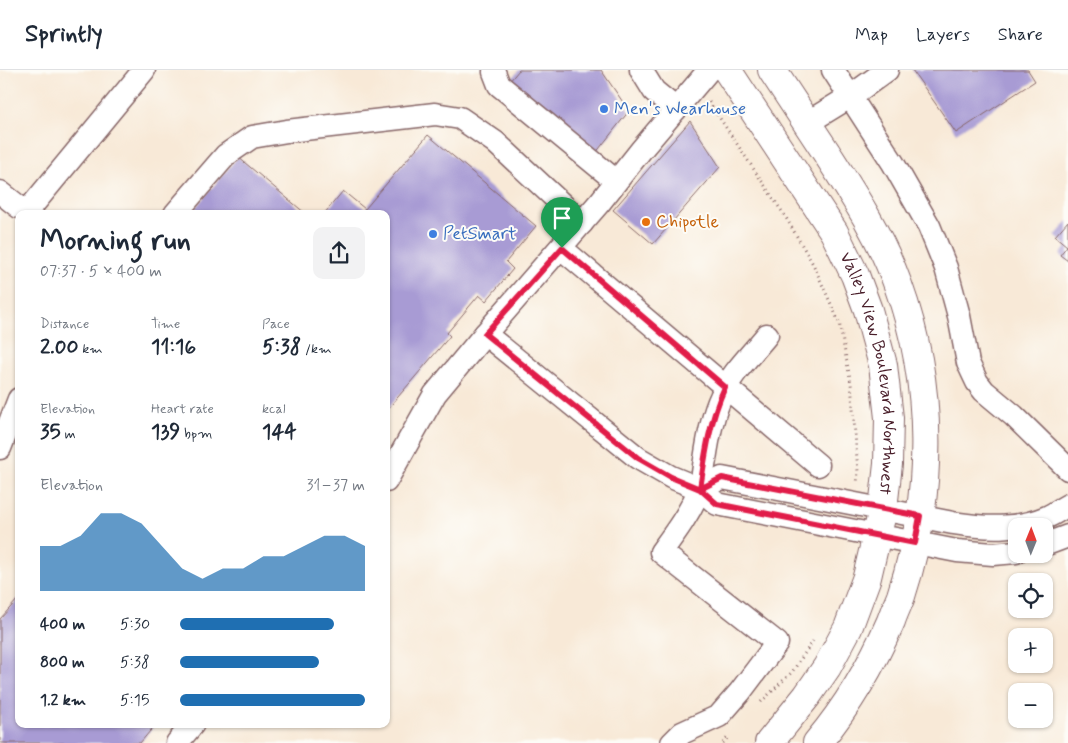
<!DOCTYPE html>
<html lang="en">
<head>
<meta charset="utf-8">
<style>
	body { margin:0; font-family:Mynerve,sans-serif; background:#f2f2f3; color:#1f2937; height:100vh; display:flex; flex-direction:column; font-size:19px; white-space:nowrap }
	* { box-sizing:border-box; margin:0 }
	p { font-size:16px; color:#747a83 }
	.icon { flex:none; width:28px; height:28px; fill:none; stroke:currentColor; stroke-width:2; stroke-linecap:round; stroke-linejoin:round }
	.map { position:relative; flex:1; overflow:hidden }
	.sheet { position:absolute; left:15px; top:140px; width:375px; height:518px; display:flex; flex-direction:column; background:#fff; border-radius:10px; box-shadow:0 1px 4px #0004 }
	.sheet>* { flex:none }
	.needle { width:32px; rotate:1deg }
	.tools { position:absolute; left:1008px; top:448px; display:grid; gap:10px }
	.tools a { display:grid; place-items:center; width:45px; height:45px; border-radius:10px; background:#fff; box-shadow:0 1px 4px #0004; font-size:25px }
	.pin { position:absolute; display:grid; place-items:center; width:42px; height:42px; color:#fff; margin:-51px -21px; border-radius:50% 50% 50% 0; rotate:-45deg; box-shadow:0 0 5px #0007 }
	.pin .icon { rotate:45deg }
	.round { display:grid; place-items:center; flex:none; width:52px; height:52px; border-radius:10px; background:#f2f2f3 }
	.summary { display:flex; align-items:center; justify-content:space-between; height:85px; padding:0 25px }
	h1 { font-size:28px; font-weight:800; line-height:38px }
	.metrics { display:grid; grid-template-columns:repeat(3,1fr); gap:8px; height:85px; padding:5px 25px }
	.metrics div { display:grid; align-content:center }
	.metrics b { font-size:21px; font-weight:800 }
	.metrics small { font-size:14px; font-weight:400 }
	.metrics p { font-size:14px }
	.chart { height:140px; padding:10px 25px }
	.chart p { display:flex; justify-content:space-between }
	.chart svg { width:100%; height:90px; margin-top:5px; fill:#1f6fb2; opacity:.7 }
	ul { padding:0 25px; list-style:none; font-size:16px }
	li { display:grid; grid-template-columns:80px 60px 1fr; align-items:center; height:38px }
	li i { height:12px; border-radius:6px; background:#1f6fb2 }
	header { display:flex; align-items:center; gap:30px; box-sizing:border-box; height:70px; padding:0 25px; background:#fff; border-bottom:1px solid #e0e1e3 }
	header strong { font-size:24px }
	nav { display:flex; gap:28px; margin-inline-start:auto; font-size:18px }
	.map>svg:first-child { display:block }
</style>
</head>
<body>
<header>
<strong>Sprintly</strong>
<nav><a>Map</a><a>Layers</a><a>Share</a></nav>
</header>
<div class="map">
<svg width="1068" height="673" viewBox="0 0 1068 673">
	<rect width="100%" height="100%" fill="#fdfcf7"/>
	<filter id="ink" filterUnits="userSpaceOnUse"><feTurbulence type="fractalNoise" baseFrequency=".02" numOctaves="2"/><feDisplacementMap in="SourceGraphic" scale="10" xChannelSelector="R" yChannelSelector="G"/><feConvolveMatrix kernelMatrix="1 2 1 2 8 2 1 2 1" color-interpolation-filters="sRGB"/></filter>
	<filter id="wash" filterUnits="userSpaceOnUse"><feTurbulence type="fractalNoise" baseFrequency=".0096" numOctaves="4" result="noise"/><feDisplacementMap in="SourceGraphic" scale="20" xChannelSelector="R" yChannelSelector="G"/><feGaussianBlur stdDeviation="1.12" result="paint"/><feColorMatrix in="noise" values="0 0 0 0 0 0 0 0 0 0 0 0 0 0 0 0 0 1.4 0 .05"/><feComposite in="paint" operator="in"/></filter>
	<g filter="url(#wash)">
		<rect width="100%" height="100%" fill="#f8e9d7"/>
		<g id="blocks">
			<g fill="#a89bd4">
				<path d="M519,0h82l28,41 -34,43 -86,-72z"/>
				<path d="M912,0h116l7,11 -79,52z"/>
				<path d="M690,51l30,46 -67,77 -40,-34z"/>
				<path d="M428,65l108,91 -30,36 7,7 -27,32 -7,-6 -32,38 3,3 -64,75v-197h-62l19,-23 22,18z"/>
				<path d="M238,87l68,57h-116z"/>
				<path d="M1068,151v40l-8,-6 7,-9 -12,-10z"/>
				<path d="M19,528v126h137l-16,19h-140v-124z"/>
			</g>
		</g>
	</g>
	<g filter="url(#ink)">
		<use href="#blocks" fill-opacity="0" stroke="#876667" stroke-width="1"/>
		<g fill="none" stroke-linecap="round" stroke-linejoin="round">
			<g stroke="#876667" stroke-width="25">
				<g id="minor">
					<path d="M641,0l13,21 22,18"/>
					<path d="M833,0l60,93 36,63 17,42 13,48 9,47 9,19 7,9 30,25 54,53"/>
					<path d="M494,2l5,13 117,96"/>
					<path d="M807,53l44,-27 36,-26"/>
					<path d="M0,122l19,15 6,2 6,-2 113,-137"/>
					<path d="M175,144l51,-59 26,-18 35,-6 148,-17 25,4 35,24 87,81"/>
					<path d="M561,178l257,217"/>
					<path d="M485,264l153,124 33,19 29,12 17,15 240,47 36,3 23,-2"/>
					<path d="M0,378l19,-49"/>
					<path d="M386,411l49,-87 50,-60 115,-132 42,-53 67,-79"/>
					<path d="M700,419l22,-11 231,45c32,5 64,7 94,-6 7,-3 14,-8 21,-12"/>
					<path d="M1044,475l24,-9"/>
					<path d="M177,673l16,-19"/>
					<path d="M672,673l10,-10 37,-17 21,-24 37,-49 -116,-91c14,-19 29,-39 38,-62 4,-9 4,-20 6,-30 3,-21 7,-44 16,-63 10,-24 30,-42 46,-62"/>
				</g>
			</g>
			<g stroke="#876667" stroke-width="30">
				<g id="major">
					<path id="s1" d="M727,0l107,162 21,43 13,35 15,55 6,53 -1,46 -5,45 -16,68 -19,51 -21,39 -20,29 -38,47"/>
					<path d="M772,0c18,27 36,55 54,82 27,42 55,85 72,133 36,99 36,211 3,311 -3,8 -7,16 -10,25 -19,44 -43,85 -74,122"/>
				</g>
			</g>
			<g stroke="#876667" stroke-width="3" stroke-dasharray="1 4" stroke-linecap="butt">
				<path d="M709,32l76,114 28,48 26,58 12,61 7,89 -1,11"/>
				<path d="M761,632l31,-30 21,-31"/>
				<path d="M723,673l6,-7"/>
			</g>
			<use href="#minor" stroke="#fff" stroke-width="22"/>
			<use href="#major" stroke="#fff" stroke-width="28"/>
		</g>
	</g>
	<g fill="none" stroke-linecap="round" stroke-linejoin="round" filter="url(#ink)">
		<g stroke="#fff" stroke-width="10">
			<path id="route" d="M562,178l163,139c-15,32 -20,68 -25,102l22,-11 198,38 -5,27 -198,-39 -17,-15 -29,-12 -33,-19 -153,-124 77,-86"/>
		</g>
		<use href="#route" stroke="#e11d48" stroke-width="6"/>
	</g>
	<g fill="#3f7fe0" stroke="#fdfcf7" stroke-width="2">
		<circle cx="604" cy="39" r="5"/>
		<circle cx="433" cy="164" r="5"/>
	</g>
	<circle fill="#e8710a" stroke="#fdfcf7" stroke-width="2" cx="646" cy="152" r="5"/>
	<g text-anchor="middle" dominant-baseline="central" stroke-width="4" stroke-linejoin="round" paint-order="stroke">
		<g font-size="18" fill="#366cbe" stroke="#fdfcf7" text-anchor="start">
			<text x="614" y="39">Men's Wearhouse</text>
			<text x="443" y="164">PetSmart</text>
		</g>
		<g font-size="18" fill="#c56008" stroke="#fdfcf7" text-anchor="start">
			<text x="656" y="152">Chipotle</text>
		</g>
		<g font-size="18" fill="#4a1f2b" stroke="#fdfcf7">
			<text stroke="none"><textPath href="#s1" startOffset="342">Valley View Boulevard Northwest</textPath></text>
		</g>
	</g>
</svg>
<div class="tools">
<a><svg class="needle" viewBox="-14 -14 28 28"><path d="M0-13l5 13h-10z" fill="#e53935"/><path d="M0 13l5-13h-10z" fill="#747a83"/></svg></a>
<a><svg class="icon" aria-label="locate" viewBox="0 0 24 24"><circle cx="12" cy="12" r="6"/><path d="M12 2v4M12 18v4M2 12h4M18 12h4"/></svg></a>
<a>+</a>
<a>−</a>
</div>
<div class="pin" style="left:562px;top:178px;background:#1e9e55"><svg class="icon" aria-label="arrive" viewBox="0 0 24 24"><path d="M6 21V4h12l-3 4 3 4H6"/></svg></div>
<section class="sheet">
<div class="summary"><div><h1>Morning run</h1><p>07:37 · 5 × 400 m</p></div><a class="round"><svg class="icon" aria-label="share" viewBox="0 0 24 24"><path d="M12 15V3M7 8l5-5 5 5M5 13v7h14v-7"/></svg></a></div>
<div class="metrics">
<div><p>Distance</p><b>2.00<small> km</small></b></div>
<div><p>Time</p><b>11:16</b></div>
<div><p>Pace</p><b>5:38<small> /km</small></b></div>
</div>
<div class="metrics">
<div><p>Elevation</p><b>35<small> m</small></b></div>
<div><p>Heart rate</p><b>139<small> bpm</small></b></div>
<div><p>kcal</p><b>144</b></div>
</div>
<div class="chart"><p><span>Elevation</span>31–37 m</p>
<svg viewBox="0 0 160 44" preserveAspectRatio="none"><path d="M0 44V22L10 22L20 17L30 6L40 6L50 11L60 22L70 33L80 38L90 33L100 33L110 27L120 27L130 22L140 17L150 17L160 22V44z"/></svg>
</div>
<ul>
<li><b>400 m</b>5:30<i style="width:83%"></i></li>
<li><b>800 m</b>5:38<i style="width:75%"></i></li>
<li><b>1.2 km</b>5:15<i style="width:100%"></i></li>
</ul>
</section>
</div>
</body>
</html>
